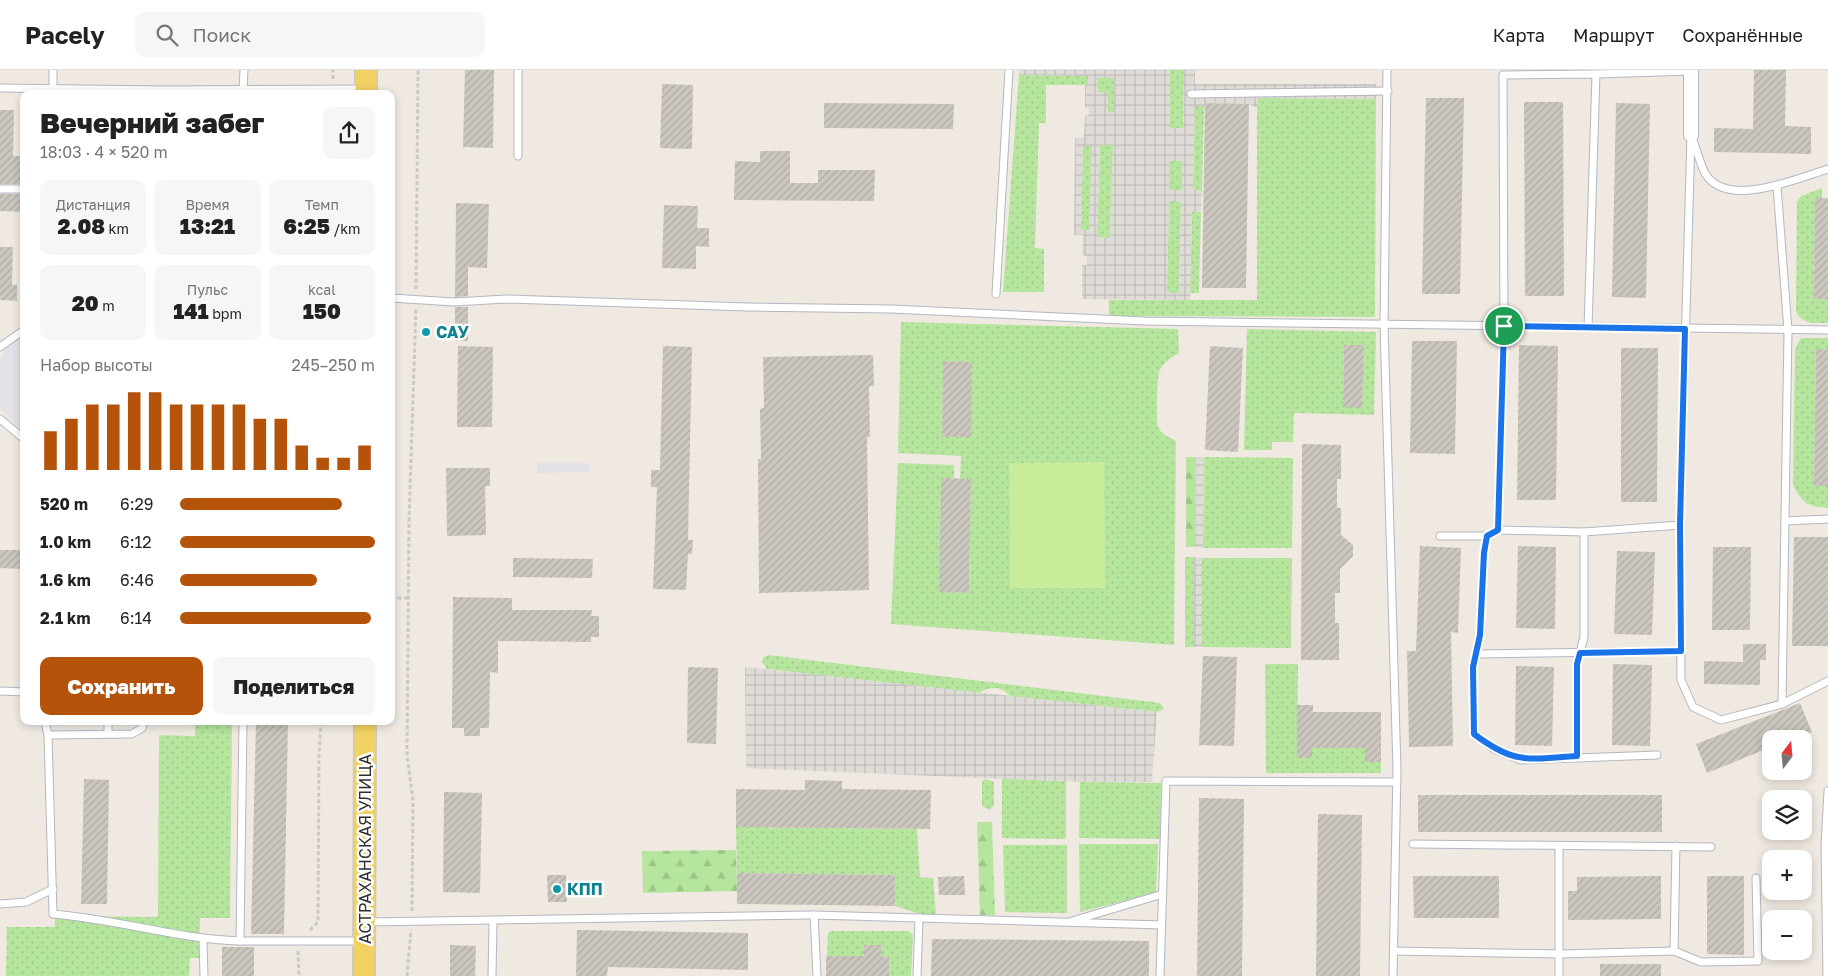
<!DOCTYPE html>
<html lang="ru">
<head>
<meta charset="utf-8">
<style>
	body { margin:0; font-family:"Golos Text",sans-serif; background:#f6f6f6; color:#222; height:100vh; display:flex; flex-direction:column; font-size:19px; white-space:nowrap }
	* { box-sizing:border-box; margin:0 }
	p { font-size:16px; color:#767676 }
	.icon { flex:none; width:28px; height:28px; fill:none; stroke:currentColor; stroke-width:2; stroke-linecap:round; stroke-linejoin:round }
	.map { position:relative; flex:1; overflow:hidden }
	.details { position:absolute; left:20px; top:20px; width:375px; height:635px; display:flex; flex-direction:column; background:#fff; border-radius:10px; box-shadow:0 2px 8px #0003 }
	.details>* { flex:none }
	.needle { width:32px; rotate:16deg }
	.fabs { position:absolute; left:1762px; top:660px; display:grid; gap:10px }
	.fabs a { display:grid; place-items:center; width:50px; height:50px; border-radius:10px; background:#fff; box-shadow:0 2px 8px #0003; font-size:25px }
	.pin { position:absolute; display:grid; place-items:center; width:42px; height:42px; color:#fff; margin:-21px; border:2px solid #fff; border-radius:50%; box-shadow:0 1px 5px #0007 }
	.round { display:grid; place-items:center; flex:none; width:52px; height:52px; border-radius:10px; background:#f6f6f6 }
	.summary { display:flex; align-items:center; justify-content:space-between; height:85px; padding:0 20px }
	h1 { font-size:28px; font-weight:800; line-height:38px }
	.stats { display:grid; grid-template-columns:repeat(3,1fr); gap:8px; height:85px; padding:5px 20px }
	.stats div { display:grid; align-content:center; border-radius:10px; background:#f6f6f6; text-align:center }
	.stats b { font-size:21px; font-weight:800 }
	.stats small { font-size:14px; font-weight:400 }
	.stats p { font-size:14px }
	.chart { height:140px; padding:10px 20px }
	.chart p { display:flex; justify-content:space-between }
	.chart svg { width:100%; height:90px; margin-top:5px; stroke:#b45309; stroke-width:6 }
	.action { display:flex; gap:10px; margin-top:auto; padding:10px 20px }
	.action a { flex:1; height:58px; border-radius:10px; background:#b45309; color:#fff; font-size:20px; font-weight:800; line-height:58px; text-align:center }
	.action a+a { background:#f6f6f6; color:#222 }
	ul { padding:0 20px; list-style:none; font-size:16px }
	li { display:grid; grid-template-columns:80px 60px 1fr; align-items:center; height:38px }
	li i { height:12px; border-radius:6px; background:#b45309 }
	header { display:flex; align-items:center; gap:30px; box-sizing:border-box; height:70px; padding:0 25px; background:#fff; border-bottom:1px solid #e0e0e0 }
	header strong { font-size:24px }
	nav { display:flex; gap:28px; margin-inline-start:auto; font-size:18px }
	.search { width:350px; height:45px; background:#f6f6f6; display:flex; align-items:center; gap:12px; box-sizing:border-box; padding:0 18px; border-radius:10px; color:#767676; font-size:19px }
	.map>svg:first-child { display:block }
</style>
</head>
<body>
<header>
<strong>Pacely</strong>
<div class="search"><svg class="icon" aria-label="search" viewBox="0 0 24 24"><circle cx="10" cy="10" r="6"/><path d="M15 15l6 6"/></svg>Поиск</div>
<nav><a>Карта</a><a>Маршрут</a><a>Сохранённые</a></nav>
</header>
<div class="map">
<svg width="1828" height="906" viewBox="0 0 1828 906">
	<defs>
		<pattern id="grass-dots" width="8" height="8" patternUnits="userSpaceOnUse" patternTransform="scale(1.25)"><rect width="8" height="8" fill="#b6e59e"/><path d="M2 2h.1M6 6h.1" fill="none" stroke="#9dc588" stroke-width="1.8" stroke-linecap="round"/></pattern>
		<pattern id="forest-firs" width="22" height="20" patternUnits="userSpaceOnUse" patternTransform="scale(1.25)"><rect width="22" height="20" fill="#b6e59e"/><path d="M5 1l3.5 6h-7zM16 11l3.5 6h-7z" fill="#9dc588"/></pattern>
		<pattern id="plaza-grid" width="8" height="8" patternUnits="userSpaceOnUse" patternTransform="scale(1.25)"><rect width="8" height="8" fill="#dfdcd8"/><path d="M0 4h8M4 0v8" fill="none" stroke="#c0bdba"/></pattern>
		<pattern id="building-hatch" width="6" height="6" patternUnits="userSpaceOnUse" patternTransform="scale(1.25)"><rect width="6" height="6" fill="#cbc7bf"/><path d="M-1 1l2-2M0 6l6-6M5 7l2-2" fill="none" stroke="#afaba4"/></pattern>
	</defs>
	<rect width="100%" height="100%" fill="#efe9e1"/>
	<g fill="#e3e1e8">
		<path d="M24,266v97l-24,-25v-48l7,-12z"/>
		<path d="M537,393h52v9l-52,1z"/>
	</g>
	<g fill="url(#grass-dots)" fill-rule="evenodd">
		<path d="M1170,0h14l-1,58h-13z"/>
		<path d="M1019,5l69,1v9h-42v38h-7l-4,125 9,1v43h-41z"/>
		<path d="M1097,8h17v34l-6,1 -10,-21z"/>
		<path d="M1257,28l119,1 -1,218 -266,-1v-16h148z"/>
		<path d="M1195,36h9l-2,85 -9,-1z"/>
		<path d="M1100,74l13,1 -3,93 -13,-1z"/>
		<path d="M1083,76h9l-2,84h-9z"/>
		<rect x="1169" y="91" width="13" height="29"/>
		<path d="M1822,118v10h-7l-1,101h14v24c-12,0 -27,2 -32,-12l1,-109 4,-6z"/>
		<path d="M1169,131h12l-2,92h-12z"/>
		<path d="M1192,142h9l-2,81h-9z"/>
		<path d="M901,252l277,7 1,24c-9,5 -16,10 -20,19 -2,7 -3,48 -1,55 3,7 12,11 18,14l-2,204 -283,-21 7,-161 56,2v13h6l1,-22 -63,-3zM943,291l29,1 -2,75 -28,-1zM942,408l29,1 -2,114 -30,-1z"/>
		<path d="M1247,259l129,3 -2,83 -80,-2 -1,29h-21v8h-28zM1344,275l19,1 -1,61h-19z"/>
		<path d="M1801,268h27v12h-12l-2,135 14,1v22c-21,-2 -25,-4 -35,-23l2,-136z"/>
		<path d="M1204,387l89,1 -1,90h-89z"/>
		<rect x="1185" y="487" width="9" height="90"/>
		<path d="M1202,488h90l-1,90 -89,-1z"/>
		<path d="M768,585l392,48 4,6 -7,3 -147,-16c-9,-10 -19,-10 -31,-3l-212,-24 -5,-7 1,-4z"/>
		<path d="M1265,594h33l-1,94h14l1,-10h53v14h16v11h-115z"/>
		<path d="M196,651h36l-2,197h-30l-1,40h-9l-1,18h-183l1,-49h48v-11l103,1 1,-182 36,1z"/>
		<path d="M1002,708l64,3v58l-64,-1z"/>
		<path d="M985,709l9,3v23l-4,5 -8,-4v-24z"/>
		<path d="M1080,712l81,1 -1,56 -81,-1z"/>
		<path d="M736,757l181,2 3,48 13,1 3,36 -13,1 -28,-9v-31l-158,-2z"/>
		<path d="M1079,774h79l-2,49 -76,19z"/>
		<path d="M1003,775h64v68l-62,-1z"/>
		<path d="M831,861h77l5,4 -2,41h-22v-19h-8v-12h-17v11h-37l1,-23z"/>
	</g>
	<g fill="url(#forest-firs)">
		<path d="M1186,387h10l-1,90h-9z"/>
		<path d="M977,752h15l3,93h-15z"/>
		<path d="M736,780l1,41 -94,2 -1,-42z"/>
	</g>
	<path fill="#c9ec9a" d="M1104,392l1,126h-95l-1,-125z"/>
	<g fill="url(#plaza-grid)" fill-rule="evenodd">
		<path d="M1019,0h151v58h13l1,-58h11v14h181v15l-118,-1v10l-9,-4 -43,-1 -1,3h-10l-2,84 9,1 -1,21h-9l-2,88 -108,-1v-34h5v-9l-5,-1 1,-20h-9l1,-97 9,-1 1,-21 4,-1v-7h-4v-23l3,-1v-8l-69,-1zM1097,8h17v34h-6v-20h-10zM1100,75h13l-3,93 -13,-1zM1083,76h9l-3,84h-8zM1169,91h13v29h-13zM1169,131l12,1 -2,91 -12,-1z"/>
		<path d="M1196,387h8l-1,91 -8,-1z"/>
		<path d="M1194,487l8,1v89h-8z"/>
		<path d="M745,597l412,45 -5,70h-72l-334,-14z"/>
	</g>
	<g fill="url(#building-hatch)">
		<path d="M465,0h29l-1,78 -30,-1z"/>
		<path d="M1754,0h32l-1,56 26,1v27l-97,-2v-24l39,1z"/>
		<path d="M662,14l31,1 -1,64 -32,-1z"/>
		<path d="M1426,28h38l-4,196h-38z"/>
		<path d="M1524,32h39l1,194h-39z"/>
		<path d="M824,33l130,1 -1,25 -129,-1z"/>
		<path d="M1205,33l44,1 -3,184h-44z"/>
		<path d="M1616,33l34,1 -4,194 -34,-1z"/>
		<path d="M0,40h14l-1,46h7v28h-20z"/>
		<path d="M760,81h30v32h28v-13h57l-1,31 -140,-1 1,-39 25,1z"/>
		<path d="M0,124h24v18l-24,-1z"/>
		<path d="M1815,128h13v101h-14z"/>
		<path d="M456,133l33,1 -2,64 -19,-1v29l-13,1z"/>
		<path d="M664,135l34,1 -1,22h12v19l-13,-1v23l-34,-1z"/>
		<path d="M0,177h13l-1,38h5v16l-17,-1z"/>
		<rect x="455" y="237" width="13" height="34"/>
		<path d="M1412,271h45l-2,113 -45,-1z"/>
		<path d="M1344,275h20l-2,63 -19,-1z"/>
		<path d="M1519,275l39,1 -2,154h-39z"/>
		<path d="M458,276l35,1 -1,80h-35z"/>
		<path d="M663,276l29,1 -4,193h5l-1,14h-4l-2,36 -33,-1 4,-102h-6v-17h9z"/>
		<path d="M1210,276l33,2 -5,104 -33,-2z"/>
		<path d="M1621,278h37l-1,154h-36z"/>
		<path d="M1816,279l12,1v136h-14z"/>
		<path d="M873,285l1,31h-5l1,51h-3l2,153 -110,3 -1,-134h3l-1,-50 4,-1 -1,-51z"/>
		<path d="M943,291l29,1 -1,75h-29z"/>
		<path d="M1302,374l39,1v34h-4v29h4v27l12,10v11l-13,13v24h-5v30h4v37h-38z"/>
		<path d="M446,398h44v18h-5l1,49 -39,1z"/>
		<path d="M941,408l30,1 -2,114 -30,-1z"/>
		<path d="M1794,467h34v109h-36z"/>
		<path d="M1420,476l41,2 -3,85 -7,-1 2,114 -44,1 -2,-96h9z"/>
		<path d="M1518,476l38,1 -1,82 -39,-1z"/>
		<path d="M1713,477h38l-1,83h-38z"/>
		<path d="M0,480h24v19l-24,-1z"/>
		<path d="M1617,481l38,1 -3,83 -38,-1z"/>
		<path d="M513,488l80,1 -1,19 -79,-1z"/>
		<path d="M453,527l59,1v12h80l-1,6h8v21h-8v5l-93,-1v32l-8,-1 -1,56h-9v8h-16v-8h-12z"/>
		<path d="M1743,574h23v16h-6v25l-56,-1v-23l39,1z"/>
		<path d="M1203,586l34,1 -3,89 -35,-1z"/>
		<path d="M1613,594l39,1 -2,81 -38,-1z"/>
		<path d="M1516,596l38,1 -2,79 -37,-1z"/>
		<path d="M688,597l30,1 -2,76 -29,-1z"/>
		<path d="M1800,633l12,29 -18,7h-23v8l-64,26 -11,-29z"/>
		<path d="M1297,635h16v7h68v50h-16v-14h-53v10h-15z"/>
		<path d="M256,651h32l-4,213h-33z"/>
		<path d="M84,709l25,1 -2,124h-26z"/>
		<path d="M805,710l37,1v8l89,1 -1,39 -194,-2v-38l69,1z"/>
		<path d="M444,722l38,1 -2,100 -37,-1z"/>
		<rect x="1418" y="725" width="244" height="37"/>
		<path d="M1199,728l45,1 -2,177h-45z"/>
		<path d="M1318,744l44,1 -2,161h-44z"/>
		<path d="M737,803l158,2v31l-158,-2z"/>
		<path d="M547,805h19l1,27h-19z"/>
		<path d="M964,806l1,19h-26l-1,-18z"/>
		<path d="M1413,806h86v42h-85z"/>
		<path d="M1661,806v43l-93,1v-29h9v-14z"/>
		<path d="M1707,806h37v79l-37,-1z"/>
		<path d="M577,860l171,3v37l-140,-3 -1,9h-31z"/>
		<path d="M932,869l217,2v35h-218z"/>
		<path d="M450,875l26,1 -1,30h-25z"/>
		<path d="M864,875h17v12h8v19h-63v-20h38z"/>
		<rect x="222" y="877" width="32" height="29"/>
		<rect x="1600" y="894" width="61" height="12"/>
	</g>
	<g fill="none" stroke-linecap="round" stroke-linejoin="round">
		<g stroke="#b4b7c1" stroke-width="9">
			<g id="service">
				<path d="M1387,0l-3,255 13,444 -4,207"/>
				<path d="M1596,4l95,-3"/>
				<path d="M0,18l165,2 200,-1"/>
				<path d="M243,22l1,-22"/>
				<path d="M53,24v-24"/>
				<path d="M1191,24l197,-3"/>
				<path d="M1693,70c4,11 7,23 12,33 21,37 93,5 123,-4"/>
				<path d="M518,86v-86"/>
				<path d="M1777,116l11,144 -6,374"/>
				<path d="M0,119h24"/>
				<path d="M996,224l13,-224"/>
				<path d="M391,228l63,4 52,-3 242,8 144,2 253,12 683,9"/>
				<path d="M1588,258l8,-254 -93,1 1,251 -6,204 -11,6 -3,17 -4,82 -7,32 1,67 20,15 27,11 136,-5"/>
				<path d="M0,277l24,-17"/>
				<path d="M0,349l24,20"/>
				<path d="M1785,451l43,-2"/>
				<path d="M1680,455l1,155 12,27 28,13 61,-16 46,-23"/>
				<path d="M1498,460l86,2 96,-7 11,-390"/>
				<path d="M1440,466h47"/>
				<path d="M1476,584l205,-3"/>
				<path d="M0,621l24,1"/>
				<path d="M45,651l3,14"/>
				<path d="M144,651l-2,7 -10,6 -84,1 5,179c63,5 124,25 187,27"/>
				<path d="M243,651l-3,220h122"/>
				<path d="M108,664v-13"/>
				<path d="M1577,686v-92l7,-27v-105"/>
				<path d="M1413,774l298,3"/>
				<path d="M1559,776v130"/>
				<path d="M0,834l26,-2 27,-13"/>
				<path d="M919,848l243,7"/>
				<path d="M1072,851l91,-27"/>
				<path d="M367,852l447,-7"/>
				<path d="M203,870l1,36"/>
				<path d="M1394,881l165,3 115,-3 27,11 57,-1 -2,-83"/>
				<path d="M1674,881l2,-105"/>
				<path d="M492,906l1,-55"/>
				<path d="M817,906l-3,-61 105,3 -2,58"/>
				<path d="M1160,906l6,-195 231,1"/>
				<path d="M1827,906l-2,-131 3,-54"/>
			</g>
		</g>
		<g stroke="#b4b7c1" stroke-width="16">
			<path id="minor" d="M1691,0v65"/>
		</g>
		<g stroke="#c9c9c9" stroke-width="24">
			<g id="primary">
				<path d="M366,24v-24"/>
				<path d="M364,906l1,-255"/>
			</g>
		</g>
		<g stroke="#c9c9c9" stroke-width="3" stroke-dasharray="4 2.5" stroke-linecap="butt">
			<path d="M333,9v-9"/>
			<path d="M416,219l2,-219"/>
			<path d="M391,528h18"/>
			<path d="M412,841l1,-111 -6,-45 2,-235 7,-212"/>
			<path d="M310,860l8,-8 1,-166 2,-35"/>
			<path d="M298,881l1,25"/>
			<path d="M407,906l4,-46"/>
		</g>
		<use href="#service" stroke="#fff" stroke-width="7"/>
		<use href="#minor" stroke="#fff" stroke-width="14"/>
		<use href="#primary" stroke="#f2d163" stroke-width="21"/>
	</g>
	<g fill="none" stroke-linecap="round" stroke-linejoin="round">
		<g stroke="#fff" stroke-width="10">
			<path id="route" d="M1504,256l181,3 -5,196 1,126 -101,2 -3,11v92c-49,3 -62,9 -103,-22l-1,-67 7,-32 4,-82 3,-17 11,-6z"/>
		</g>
		<use href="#route" stroke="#1a73e8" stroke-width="6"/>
	</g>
	<g fill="#0f9aa8" stroke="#fff" stroke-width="2">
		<circle cx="426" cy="262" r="5"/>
		<circle cx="557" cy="819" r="5"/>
	</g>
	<g text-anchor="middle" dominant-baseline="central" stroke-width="5" stroke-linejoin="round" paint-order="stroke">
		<g font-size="16" font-weight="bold" fill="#0d838f" stroke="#fff" text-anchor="start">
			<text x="436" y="262">САУ</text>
			<text x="567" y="819">КПП</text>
		</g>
		<g font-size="16" fill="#2e2e2e" stroke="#fff">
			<text transform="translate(365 779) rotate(-90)">АСТРАХАНСКАЯ УЛИЦА</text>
		</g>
	</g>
</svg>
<div class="fabs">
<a><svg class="needle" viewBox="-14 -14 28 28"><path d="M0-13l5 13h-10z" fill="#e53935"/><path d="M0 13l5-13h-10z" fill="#767676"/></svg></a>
<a><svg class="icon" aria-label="layers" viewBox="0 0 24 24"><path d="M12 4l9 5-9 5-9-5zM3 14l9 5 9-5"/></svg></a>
<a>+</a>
<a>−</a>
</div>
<div class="pin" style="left:1504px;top:256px;background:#1e9e55"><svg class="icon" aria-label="arrive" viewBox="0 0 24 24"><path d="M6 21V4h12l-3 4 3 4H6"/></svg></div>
<section class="details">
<div class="summary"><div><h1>Вечерний забег</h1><p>18:03 · 4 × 520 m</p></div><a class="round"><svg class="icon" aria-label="share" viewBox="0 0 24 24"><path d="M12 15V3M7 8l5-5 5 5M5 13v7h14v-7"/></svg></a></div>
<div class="stats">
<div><p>Дистанция</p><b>2.08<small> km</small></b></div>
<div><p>Время</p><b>13:21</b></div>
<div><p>Темп</p><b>6:25<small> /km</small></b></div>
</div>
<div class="stats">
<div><b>20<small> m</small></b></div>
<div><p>Пульс</p><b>141<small> bpm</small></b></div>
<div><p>kcal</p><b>150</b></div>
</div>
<div class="chart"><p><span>Набор высоты</span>245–250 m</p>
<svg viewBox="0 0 160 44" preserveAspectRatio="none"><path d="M5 44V25M15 44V19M25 44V12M35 44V12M45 44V6M55 44V6M65 44V12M75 44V12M85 44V12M95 44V12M105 44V19M115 44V19M125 44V32M135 44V38M145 44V38M155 44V32"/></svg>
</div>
<ul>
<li><b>520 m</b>6:29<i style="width:83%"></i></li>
<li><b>1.0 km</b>6:12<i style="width:100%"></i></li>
<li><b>1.6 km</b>6:46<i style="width:70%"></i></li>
<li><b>2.1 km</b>6:14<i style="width:98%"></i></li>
</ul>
<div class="action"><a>Сохранить</a><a>Поделиться</a></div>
</section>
</div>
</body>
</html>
